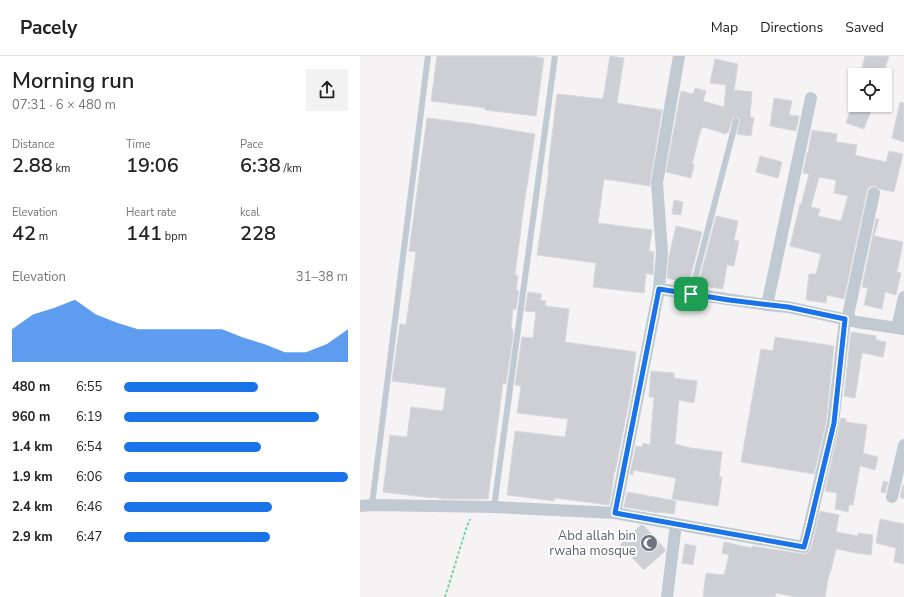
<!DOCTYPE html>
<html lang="en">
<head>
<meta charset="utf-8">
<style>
	body { margin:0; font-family:"Nunito Sans",sans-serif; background:#f2f2f2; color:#222; height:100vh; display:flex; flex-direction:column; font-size:15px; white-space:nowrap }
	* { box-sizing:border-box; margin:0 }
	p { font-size:13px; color:#767676 }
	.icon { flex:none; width:22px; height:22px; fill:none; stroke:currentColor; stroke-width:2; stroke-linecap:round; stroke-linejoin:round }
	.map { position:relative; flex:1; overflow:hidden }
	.details { display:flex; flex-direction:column; background:#fff; width:360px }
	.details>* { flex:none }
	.tools { position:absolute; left:488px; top:12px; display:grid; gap:8px }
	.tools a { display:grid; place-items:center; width:44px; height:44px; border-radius:0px; background:#fff; box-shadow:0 1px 3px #0004; font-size:20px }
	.pin { position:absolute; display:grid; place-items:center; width:34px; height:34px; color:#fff; margin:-17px; border-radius:8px; box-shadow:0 2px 6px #0006 }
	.round { display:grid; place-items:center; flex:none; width:42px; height:42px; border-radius:0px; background:#f2f2f2 }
	.head { display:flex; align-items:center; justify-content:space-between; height:68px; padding:0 12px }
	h1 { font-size:22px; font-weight:600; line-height:30px }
	.stats { display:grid; grid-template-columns:repeat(3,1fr); gap:6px; height:68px; padding:4px 12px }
	.stats div { display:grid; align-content:center }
	.stats b { font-size:20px; font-weight:600 }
	.stats small { font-size:11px; font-weight:400 }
	.stats p { font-size:11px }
	.chart { height:112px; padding:8px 12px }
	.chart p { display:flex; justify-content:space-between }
	.chart svg { width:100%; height:72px; margin-top:4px; fill:#1a73e8; opacity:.7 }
	ul { padding:0 12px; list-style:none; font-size:13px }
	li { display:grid; grid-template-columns:64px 48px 1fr; align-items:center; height:30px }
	li i { height:10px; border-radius:5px; background:#1a73e8 }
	header { display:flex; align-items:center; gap:24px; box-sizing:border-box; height:56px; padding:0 20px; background:#fff; border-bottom:1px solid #e0e0e0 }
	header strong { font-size:19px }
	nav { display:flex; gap:22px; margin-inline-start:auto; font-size:14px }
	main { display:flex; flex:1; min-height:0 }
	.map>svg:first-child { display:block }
</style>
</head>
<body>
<header>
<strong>Pacely</strong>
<nav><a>Map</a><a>Directions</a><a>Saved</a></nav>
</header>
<main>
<section class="details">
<div class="head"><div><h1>Morning run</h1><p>07:31 · 6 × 480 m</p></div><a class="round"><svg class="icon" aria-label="share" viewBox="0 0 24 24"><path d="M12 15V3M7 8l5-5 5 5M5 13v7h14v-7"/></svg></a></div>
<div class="stats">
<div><p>Distance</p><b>2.88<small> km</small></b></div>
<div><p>Time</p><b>19:06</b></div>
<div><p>Pace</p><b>6:38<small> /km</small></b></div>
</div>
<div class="stats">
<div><p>Elevation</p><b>42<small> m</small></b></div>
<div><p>Heart rate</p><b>141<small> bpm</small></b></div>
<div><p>kcal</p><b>228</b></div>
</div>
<div class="chart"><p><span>Elevation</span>31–38 m</p>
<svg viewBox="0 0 160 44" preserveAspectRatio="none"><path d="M0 44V24L10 15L20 11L30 6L40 15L50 20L60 24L70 24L80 24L90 24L100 24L110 29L120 33L130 38L140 38L150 33L160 24V44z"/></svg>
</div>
<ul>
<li><b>480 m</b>6:55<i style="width:60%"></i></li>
<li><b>960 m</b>6:19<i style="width:87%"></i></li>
<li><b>1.4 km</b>6:54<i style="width:61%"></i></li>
<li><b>1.9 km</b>6:06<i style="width:100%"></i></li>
<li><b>2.4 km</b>6:46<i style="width:66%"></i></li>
<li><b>2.9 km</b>6:47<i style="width:65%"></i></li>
</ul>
</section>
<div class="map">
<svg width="544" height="541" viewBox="0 0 544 541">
	<rect width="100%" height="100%" fill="#f5f3f3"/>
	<g fill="#cdcfd5" stroke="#d7d9de" fill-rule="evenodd">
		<path d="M77,0h94l13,2 -8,58 -51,-6v-2l-54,-7z"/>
		<path d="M250,0l14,2 -7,45 45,7 -12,72v4l-46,-7 -6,44 54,7 -3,21 5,1 -1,23 -7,-2 -2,20 -51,-6 3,-24 -59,-8 12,-85h-1l9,-76 46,5z"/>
		<path d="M505,0h24l-6,19h-23z"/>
		<path d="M355,3l23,5 -4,26 18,2 -2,25 4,1 -3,18 -14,-2 3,-14 -1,-2 -2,-1 -4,1 -5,15 -1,-1 -1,2 -23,-7 -1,2h-1l-9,35 2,1 -3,13 -25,-6 15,-81 12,3 2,-6 11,3 -3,10 21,6 2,-22 -16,-2z"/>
		<path d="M414,42l18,3 -3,14 10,1 -3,15 -26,-5z"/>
		<path d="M540,46l4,1v39l-12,-4z"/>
		<path d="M492,49h21l-9,24 -18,-6z"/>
		<path d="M67,62l48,6 60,10 -11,71 -9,70 3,1 -2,14 3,1 -3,18h-3l-2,20h2v7l-7,48 -3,-1 -15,116h-44l-12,-2v1l-49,-6 7,-57 17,2 4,-30 32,4 3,-23 -54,-7 8,-57 6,1 10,-73 -7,-1z"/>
		<path d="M452,74l25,4 -1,8 21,3 -2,10 31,7 3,-11 14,3 -9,38 -14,-3 -5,-3h-4l-3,2 -1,3 -23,108 -17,-4 -1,8 -20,-3 3,-26h7l5,-20 -31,-8 10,-42 1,1 8,-31 -6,-1 4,-20h1zM459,121l17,3 -2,13 14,3 -7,25 -23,-5 2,-7 -9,-2z"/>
		<path d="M400,100l22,6 -4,16 -22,-6z"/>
		<path d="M314,144l9,2 -2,13 -9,-1z"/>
		<path d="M356,160l22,5 -4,19 5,1 -5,25 -7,-1 -4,24 -25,-4z"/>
		<path d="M516,163h3l-5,17 29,6 -6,30 4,1 -5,22 -11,-3 -3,17 -18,-4 4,-17 -6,-1z"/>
		<path d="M316,170l26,6 -13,51 -22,-5 2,-22z"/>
		<path d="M168,236l14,2 -2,6 6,1 -1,5 24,3 -4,33 71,10 -6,45 -15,75h-1l-2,18 -3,15 -54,-7 -1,3 -47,-6 8,-64 50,6 3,-18 -51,-6 4,-27 -6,-1 7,-48 11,1 3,-26 -11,-1z"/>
		<path d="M491,276l25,4v4l10,2 -3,15 -21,-4 -7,45 -11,-2z"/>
		<path d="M415,281l59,9 -8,76 -12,52 -73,-12 20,-113 12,2z"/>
		<path d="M291,315l23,2v5l23,3 -3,22 -15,-3 -4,44 16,4 31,4 -3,25h3l-4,29 -46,-7 4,-21 -43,-8v5l-3,-1 6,-28 6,1 1,-4 7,2 4,-48h-5z"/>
		<path d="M481,362l5,1v3l21,3 -4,28 15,4 -3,13 -15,-4 -7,39h-4l-1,7 -13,-3 2,-16 -12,-2z"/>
		<path d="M523,425l5,1 -3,11 -4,-1z"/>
		<path d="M543,429h1v14l-4,-2z"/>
		<path d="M267,436l49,9 -2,13 -15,-2v1l-35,-6z"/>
		<path d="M460,455l19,4 -3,17 22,4v-3l15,2 -2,20 -15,-2 -20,-4 -6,25h-1l-4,23h-30l-19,-4 -1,4h-72l3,-24 18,2 5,-20 -7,-2 2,-11 28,6v-2l51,8h3l3,-2 2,-3z"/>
		<path d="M520,463l24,5v40l-10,-2 2,-14 -20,-5z"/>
		<path d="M281,469l3,1 21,23v2l-21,19 -24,-25z"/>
		<path d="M325,488l11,2 -3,19 -11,-2z"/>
	</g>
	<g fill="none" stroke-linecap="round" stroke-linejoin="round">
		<path stroke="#7ad0a6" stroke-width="2" stroke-dasharray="3 2" stroke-linecap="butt" d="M85,541l21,-68 4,-10"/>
		<g stroke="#c1cad2" stroke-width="6">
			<path d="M331,238l45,-173"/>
			<path d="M12,449l56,-449"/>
			<path d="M134,451l61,-451"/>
		</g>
		<g stroke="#c1cad2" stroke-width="12">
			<path d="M299,233l108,16 21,2 69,15 47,7"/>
			<path d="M407,249l44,-207"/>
			<path d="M487,264l27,-127"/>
			<path d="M537,272l7,-31"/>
			<path d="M532,441l12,-52"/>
			<path d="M0,450l12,-1 122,2 121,6 189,34 5,-19 24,-105 12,-104"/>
			<path d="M255,457l44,-224 3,-36 -5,-70 22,-127"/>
			<path d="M307,541l9,-73"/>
		</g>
	</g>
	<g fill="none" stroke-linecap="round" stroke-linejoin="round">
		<g stroke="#fff" stroke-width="8">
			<path id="route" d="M299,233l70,11 59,7 57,12 -11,104 -25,105 -5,19 -189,-34z"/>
		</g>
		<use href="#route" stroke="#1a73e8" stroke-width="5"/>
	</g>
	<defs>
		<g id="mosque-disc" transform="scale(0.9)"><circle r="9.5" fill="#6b7280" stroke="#fff"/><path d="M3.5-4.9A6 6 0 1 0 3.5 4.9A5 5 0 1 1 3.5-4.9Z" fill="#fff"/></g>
	</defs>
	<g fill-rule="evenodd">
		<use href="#mosque-disc" x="289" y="487"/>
	</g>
	<g text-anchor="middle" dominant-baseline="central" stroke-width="4" stroke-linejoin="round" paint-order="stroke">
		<g font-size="13" fill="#5b616d" stroke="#fff" text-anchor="end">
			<text x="276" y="480">Abd allah bin<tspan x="276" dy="15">rwaha mosque</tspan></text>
		</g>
	</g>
</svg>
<div class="tools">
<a><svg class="icon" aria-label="locate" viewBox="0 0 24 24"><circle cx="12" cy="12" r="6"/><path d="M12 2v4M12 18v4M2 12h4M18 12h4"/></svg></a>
</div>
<div class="pin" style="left:331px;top:238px;background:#1e9e55"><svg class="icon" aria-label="arrive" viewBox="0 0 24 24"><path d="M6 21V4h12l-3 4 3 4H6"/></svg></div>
</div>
</main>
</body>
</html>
